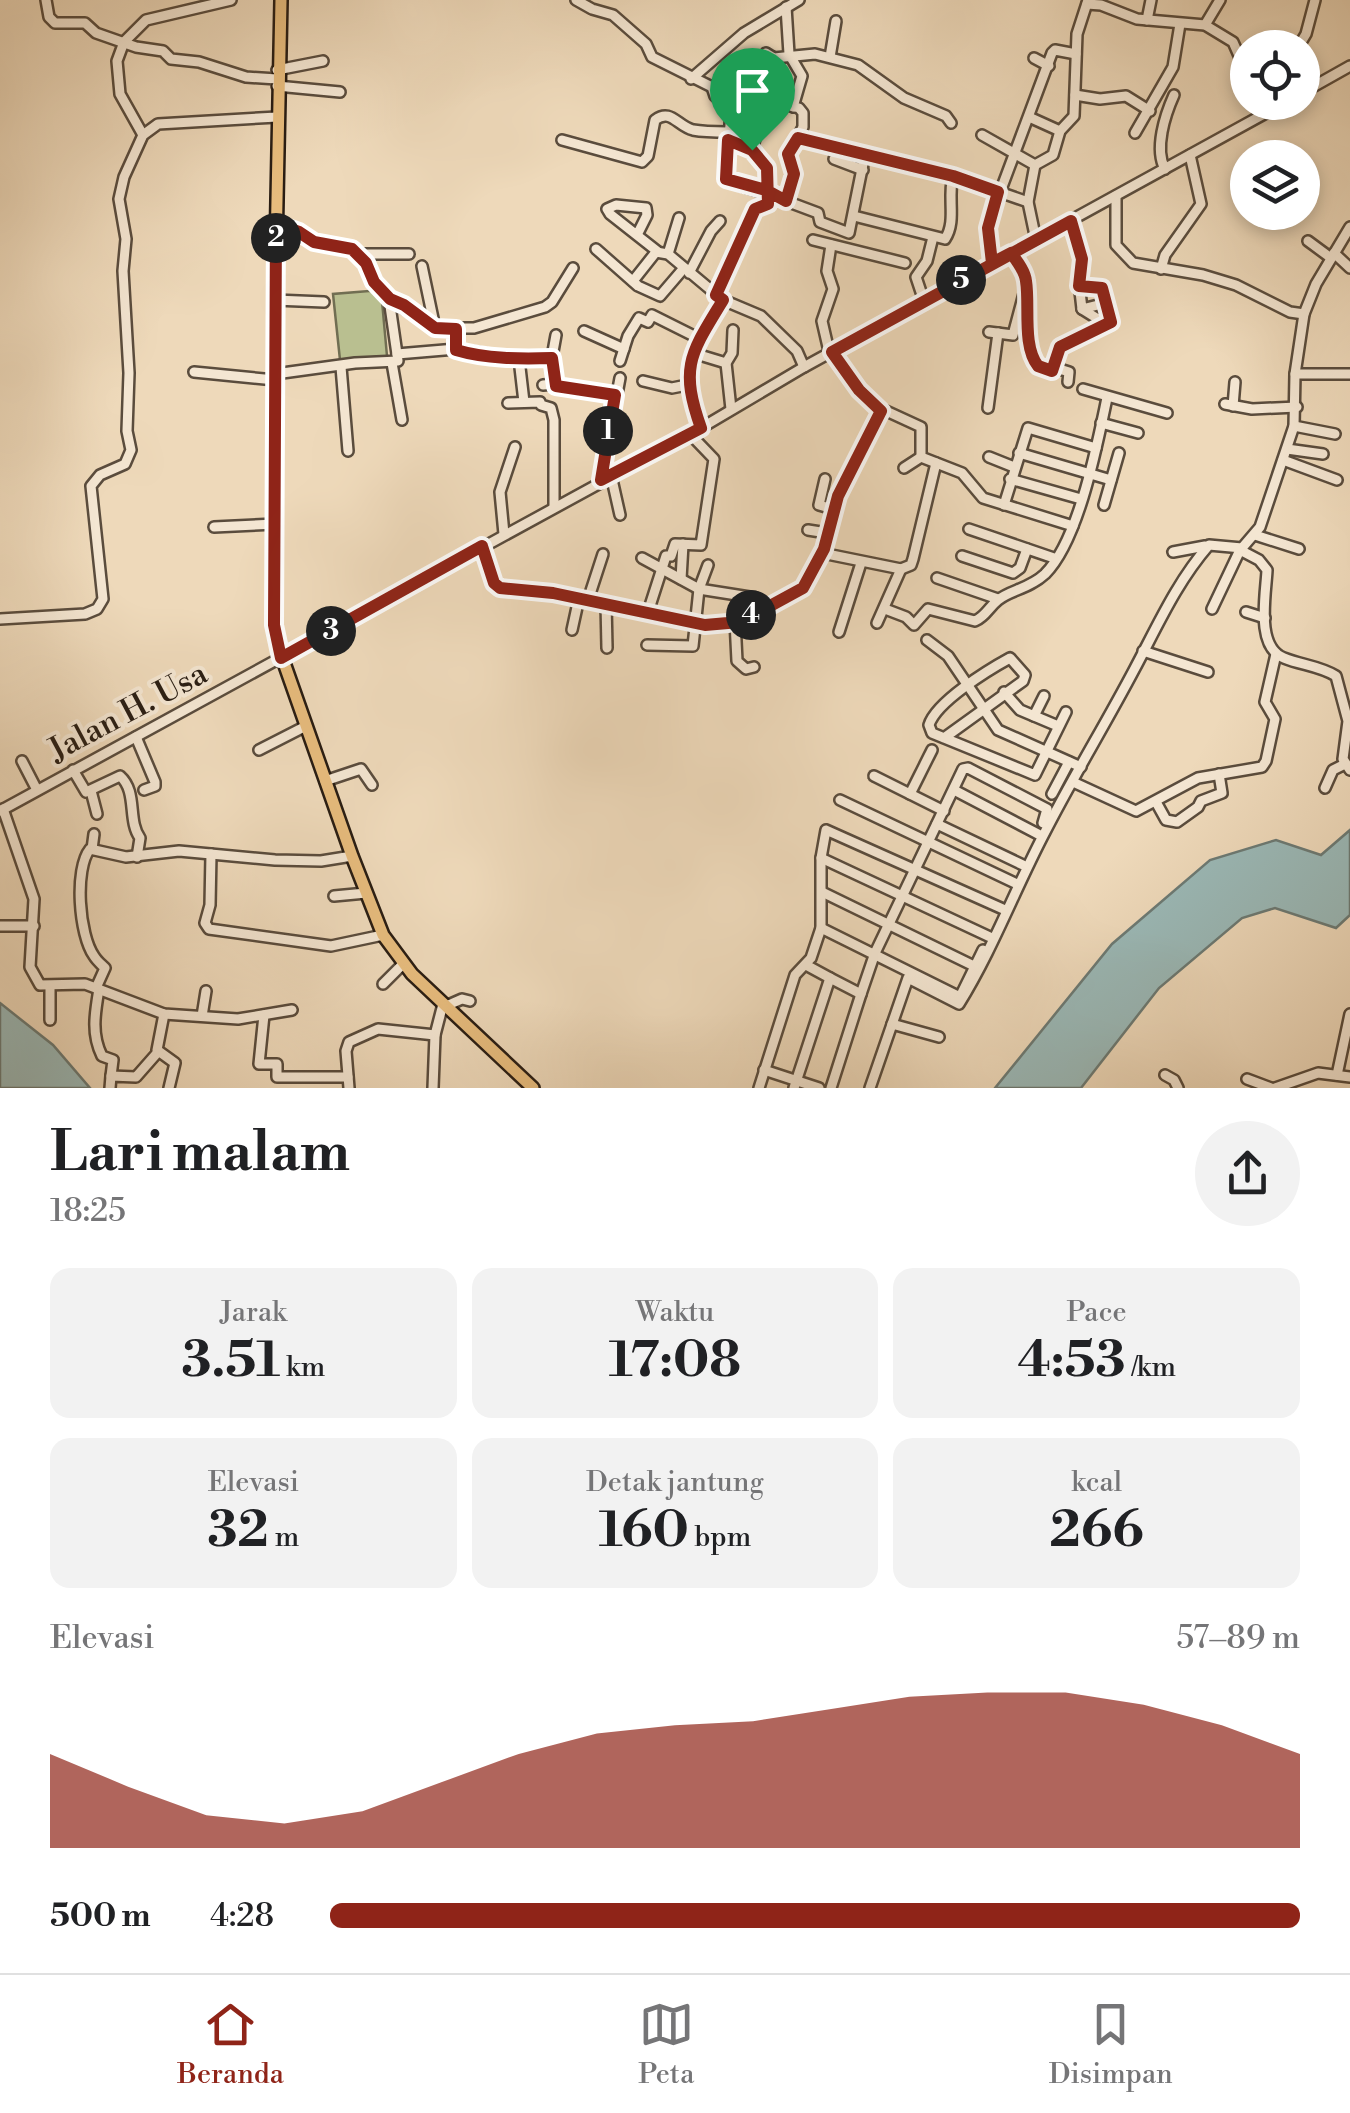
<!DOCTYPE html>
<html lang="id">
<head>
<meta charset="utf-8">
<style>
	body { margin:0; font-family:"Libre Bodoni",serif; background:#f2f2f2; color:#202124; height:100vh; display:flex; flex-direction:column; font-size:38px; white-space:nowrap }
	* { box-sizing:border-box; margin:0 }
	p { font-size:32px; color:#757577 }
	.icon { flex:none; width:55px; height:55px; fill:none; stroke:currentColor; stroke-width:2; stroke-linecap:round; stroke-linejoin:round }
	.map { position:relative; height:1088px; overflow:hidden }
	.side { display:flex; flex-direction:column; background:#fff; flex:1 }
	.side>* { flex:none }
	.controls { position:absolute; left:1230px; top:30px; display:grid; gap:20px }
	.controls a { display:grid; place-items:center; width:90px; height:90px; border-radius:50%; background:#fff; box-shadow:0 5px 15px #0003; font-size:50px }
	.pin { position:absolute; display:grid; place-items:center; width:85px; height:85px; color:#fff; margin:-102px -42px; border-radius:50% 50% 50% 0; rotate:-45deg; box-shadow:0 0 10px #0007 }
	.pin .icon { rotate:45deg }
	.km { position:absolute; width:50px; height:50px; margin:-25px; border-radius:50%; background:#222; color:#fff; font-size:28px; line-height:50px; text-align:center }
	.round { display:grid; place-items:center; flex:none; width:105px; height:105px; border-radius:52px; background:#f2f2f2 }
	.summary { display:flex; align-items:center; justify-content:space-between; height:170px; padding:0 50px }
	h1 { font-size:55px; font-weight:700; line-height:75px }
	.metrics { display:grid; grid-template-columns:repeat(3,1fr); gap:15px; height:170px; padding:10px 50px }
	.metrics div { display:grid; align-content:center; border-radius:20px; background:#f2f2f2; text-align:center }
	.metrics b { font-size:50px; font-weight:700 }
	.metrics small { font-size:28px; font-weight:400 }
	.metrics p { font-size:28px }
	.chart { height:280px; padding:20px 50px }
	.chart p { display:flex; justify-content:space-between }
	.chart svg { width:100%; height:180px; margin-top:10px; fill:#8f2418; opacity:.7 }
	ul { padding:0 50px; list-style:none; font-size:32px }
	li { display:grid; grid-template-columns:160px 120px 1fr; align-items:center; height:75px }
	li i { height:25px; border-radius:12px; background:#8f2418 }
	.menu { display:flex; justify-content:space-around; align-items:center; height:140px; border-top:2px solid #e0e0e0; background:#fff; font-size:28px; color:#757577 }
	.menu a { display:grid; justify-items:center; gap:5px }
	.menu .selected { color:#8f2418 }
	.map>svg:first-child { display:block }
</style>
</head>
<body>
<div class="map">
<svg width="1350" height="1088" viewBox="0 0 1350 1088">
	<rect width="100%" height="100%" fill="#eed9ba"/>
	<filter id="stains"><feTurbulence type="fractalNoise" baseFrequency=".002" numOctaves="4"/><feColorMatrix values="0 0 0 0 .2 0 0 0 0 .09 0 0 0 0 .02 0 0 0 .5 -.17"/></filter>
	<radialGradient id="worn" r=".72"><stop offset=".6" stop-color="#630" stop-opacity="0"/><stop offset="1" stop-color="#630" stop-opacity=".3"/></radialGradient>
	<path fill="#b9bf90" stroke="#716e52" stroke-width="2.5" d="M381,290l6,66 -47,4 -7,-66z"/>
	<g fill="#9bb9b7" stroke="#6d7b75" stroke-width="2.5">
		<path d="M1350,830v85l-14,13 -61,-20 -33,10 -83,70 -78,100h-86l117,-144 98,-84 66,-20 45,15z"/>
		<path d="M0,1003l53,42 37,43h-90z"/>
	</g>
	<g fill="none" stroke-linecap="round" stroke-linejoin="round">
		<g stroke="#5a4c3d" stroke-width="14">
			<g id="minor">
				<path d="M46,0l3,17 6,6h30l11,10 40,14 27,4 8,8 28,3 47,15 31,2"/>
				<path d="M576,0l16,9 21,6 33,29 6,13 62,31"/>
				<path d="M1087,4l14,1 36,14 68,6 28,17 15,34"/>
				<path d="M786,7l3,47 13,22 -9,31"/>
				<path d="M1147,20l4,-20"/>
				<path d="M1205,25l15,-25"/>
				<path d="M1300,44l6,-10 9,-34"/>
				<path d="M766,53l8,5 41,-4 43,11 46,33 42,18 5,7"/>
				<path d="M830,57l6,-36"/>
				<path d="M1034,58l15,8"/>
				<path d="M277,70l46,-9"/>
				<path d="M691,79l53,-46 55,-33"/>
				<path d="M740,85l-22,1 -5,4 2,6 16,15 -5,68c16,10 40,12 60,22l9,-27 -7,-19 15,-28v-14l-4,-5 -41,-10 6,-16"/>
				<path d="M277,86l63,6"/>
				<path d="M1302,93l48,-27"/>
				<path d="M1075,95l25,4 26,-3 24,15"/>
				<path d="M1029,117l31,14"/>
				<path d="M1135,133l38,-66 7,-43"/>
				<path d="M143,135l-23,-41 -3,-33 7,-19 22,-22 85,-20"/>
				<path d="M982,135l53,30 18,-10 7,-24 14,-15 3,-82 11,-34"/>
				<path d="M798,138l155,38 75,26"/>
				<path d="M562,140l80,22 6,-6 7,-36c16,-12 22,6 38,10 11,2 24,2 35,2"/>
				<path d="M752,150l13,-48"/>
				<path d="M834,159l29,11"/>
				<path d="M1035,165l-7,37 8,38"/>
				<path d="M1165,169c-11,-20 0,-54 9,-74"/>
				<path d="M1116,196v49l17,18 70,12 33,10 54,27 14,2"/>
				<path d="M786,201l32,12 2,9 29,11 16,-79"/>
				<path d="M854,216l91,23c12,-18 2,-41 8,-63"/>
				<path d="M1071,221l11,38 -4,15 4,35 24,-6"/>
				<path d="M276,224l39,18 39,8 12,13 7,20 16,16 46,29h39l71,-21 7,-5 21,-34"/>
				<path d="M637,235l10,-20 -1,-7 -30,-3 -9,4 3,5 47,37"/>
				<path d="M813,240l92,23"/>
				<path d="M1308,241l23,17"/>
				<path d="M831,245l-4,26 6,18 -11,32 6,26 43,57 50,23v30l41,16 21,25 90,28"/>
				<path d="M596,249l42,37 22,10 24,-28"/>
				<path d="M1011,253l16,31 2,63 10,19 12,5 9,-24 51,-26 -9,-33 -23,-2"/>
				<path d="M1334,253l16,15"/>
				<path d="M359,254h50"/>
				<path d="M668,254l11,-36"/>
				<path d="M991,263l-1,-44 62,-166 3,-3 21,4"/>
				<path d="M422,266l13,62"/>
				<path d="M1161,269l4,-14 36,-51 -11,-49"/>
				<path d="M689,273l22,-42 9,-10"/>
				<path d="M633,281l23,-29 12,2 55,46 38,16 36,35 7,16"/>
				<path d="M716,295l39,-86 13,-5c3,-35 -5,-52 -40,-64"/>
				<path d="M275,300l49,2"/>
				<path d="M924,301l-8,-24 11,-16 6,-24"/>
				<path d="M1082,309l16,10 11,-5"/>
				<path d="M584,331l40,18"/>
				<path d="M989,332l24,3 12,-45"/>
				<path d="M693,353l33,10"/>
				<path d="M397,354l59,-5 63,10 33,-2 4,-22"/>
				<path d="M552,357l3,27"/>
				<path d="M519,359l5,43"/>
				<path d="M620,361l8,-25 11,-18 9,4 4,-7 46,23"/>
				<path d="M392,363l10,57"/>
				<path d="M341,367l7,84"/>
				<path d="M1053,367l16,5 -1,10"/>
				<path d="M194,372l81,8"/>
				<path d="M275,374l80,-11 43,-2 -9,-62"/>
				<path d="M1295,374h55"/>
				<path d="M643,381l29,7 15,-3"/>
				<path d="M543,385l12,-1 60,11"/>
				<path d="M1083,389l84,24"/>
				<path d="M508,403l32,-1 1,3 10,3 3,12v87"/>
				<path d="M1225,404l27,5 45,-2"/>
				<path d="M1233,406l2,-24"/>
				<path d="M988,408l10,-75"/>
				<path d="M731,409l-5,-46 6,-10 1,-23"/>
				<path d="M1101,423l37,10"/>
				<path d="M1294,426l41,8"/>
				<path d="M701,428c-22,-62 -10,-75 22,-128"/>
				<path d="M1287,449l36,5"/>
				<path d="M1019,453l92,27"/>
				<path d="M989,457l25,10"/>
				<path d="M1283,460l54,20"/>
				<path d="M904,468l17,-11"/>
				<path d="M611,475l9,40"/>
				<path d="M825,479l-6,26 14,4"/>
				<path d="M1010,479l71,20"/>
				<path d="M601,480l19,-102"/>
				<path d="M1004,505l24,-77 68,20"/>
				<path d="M1104,505l15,-52"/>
				<path d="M214,527l61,-3"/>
				<path d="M969,529l85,29"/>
				<path d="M808,530l19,3"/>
				<path d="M504,534l-4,-42 15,-45"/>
				<path d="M1255,535l44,14"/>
				<path d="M483,546l10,37 7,5 53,5 152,32 27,-4 39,-14 35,-23 18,-35 13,-54 44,-84"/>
				<path d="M1173,552l32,-6"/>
				<path d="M822,553l79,16 -24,54"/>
				<path d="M962,556l51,17 7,-5 7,-19"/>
				<path d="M642,558l57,31 57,9"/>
				<path d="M901,569l10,-4 2,-6 23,-96"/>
				<path d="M937,578l61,21"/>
				<path d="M681,579l2,-35"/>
				<path d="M588,600l15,-46"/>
				<path d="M606,603l1,45"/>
				<path d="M885,609l21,8 8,8 14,-16 47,12c11,-5 13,-13 23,-21 12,-10 31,-11 47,-26 34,-34 52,-129 62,-176"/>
				<path d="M1212,609l28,-59 19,10 8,10c-1,24 -12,77 17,88 17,7 36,8 52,18l12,45 -5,38 7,11"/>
				<path d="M648,612l18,-56h5l4,-12 26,1 13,-86 -24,-25"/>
				<path d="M1246,612l19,6"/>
				<path d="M0,619l85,-5 12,-5 6,-10 -12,-113 9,-11 25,-11 6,-14 -4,-19 2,-58 -6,-102 3,-32 -7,-40 5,-22 19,-42 15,-11 119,-7"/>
				<path d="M735,621l2,40 9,8 8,-2"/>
				<path d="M572,630l7,-32"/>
				<path d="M839,632l22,-69"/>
				<path d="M927,640l21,16 50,74 83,37"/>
				<path d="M647,645l46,1 6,-57 9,-24"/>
				<path d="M1143,651l65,21"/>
				<path d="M1004,692l16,18 38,16"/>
				<path d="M1034,716l10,-20"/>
				<path d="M136,737l19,45v4l-11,4"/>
				<path d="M944,738l79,-57 2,-6 -15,-17c-22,12 -74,44 -81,67l3,8 103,42 31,-63"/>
				<path d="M259,750l47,-24"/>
				<path d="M22,761l15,29"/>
				<path d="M73,770l13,22 34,-16c18,16 7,44 20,62l-3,19"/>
				<path d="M874,776l70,35"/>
				<path d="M325,781l36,-12 11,16"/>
				<path d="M1073,782l63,29 62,-33 64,-11 4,-6 9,-42 -10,-17 11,-48"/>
				<path d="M1325,788l8,-18 12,-6"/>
				<path d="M954,790l84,44"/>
				<path d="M91,791l6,23"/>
				<path d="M910,794l22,-44"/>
				<path d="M1052,794l17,-32"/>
				<path d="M840,800l175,83"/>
				<path d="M1156,802l10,18 11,2 21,-15 3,-6 21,-8 -3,-19"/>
				<path d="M3,809l31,90 -4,68 10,18 45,-1 79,30 74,5 54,-9"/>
				<path d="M0,811l701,-383 103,-61 482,-265"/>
				<path d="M937,824l86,41"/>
				<path d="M92,849l2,-15"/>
				<path d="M211,854l-1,51 -5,18 4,6 122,17 52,-11"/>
				<path d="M821,858l169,79"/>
				<path d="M822,892l152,74"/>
				<path d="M334,896l32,-3"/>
				<path d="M0,926h34"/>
				<path d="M821,928l139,69 23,-47"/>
				<path d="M806,965l24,13"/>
				<path d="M383,984l20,-20"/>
				<path d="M96,988l9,-20c-4,-4 -8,-7 -11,-12 -15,-21 -20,-87 -4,-107l36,8 53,-6 96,9 46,1 31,-5"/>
				<path d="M99,989c-4,24 -8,45 3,67l11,4 -2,16"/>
				<path d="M446,1006l16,-7 8,2"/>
				<path d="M164,1014l-7,36 18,13 -6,25"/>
				<path d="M264,1015l-5,49h18v13h71"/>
				<path d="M202,1016l4,-25"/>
				<path d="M50,1020v-33"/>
				<path d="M892,1024l47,13"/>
				<path d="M764,1070l55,18"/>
				<path d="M1165,1075l9,5 4,8"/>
				<path d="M1337,1075l13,-61"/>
				<path d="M1247,1079l24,9"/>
				<path d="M110,1088l1,-12 25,1 22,-25"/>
				<path d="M349,1088l-3,-37 3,-9 29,-13 57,6"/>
				<path d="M433,1088l2,-53 8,-31"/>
				<path d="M759,1088l36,-113 16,-17 10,-30v-70l5,-28 177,79"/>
				<path d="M794,1088l36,-110 31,16 14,-41 88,-184 5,-1 79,41 -4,14"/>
				<path d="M831,1088l30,-94"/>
				<path d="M870,1088l38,-110 51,26c34,-55 56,-115 86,-172 28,-55 60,-107 89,-162 23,-43 42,-87 75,-125l33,3 18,-21 34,-101 1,-52 9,-60 12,-30 34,-57"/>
				<path d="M1275,1088l43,-15 32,4"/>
			</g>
		</g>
		<g stroke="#291d13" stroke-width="16">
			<path id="major" d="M281,0l-6,300 1,340 76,216 31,79 29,39 121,114"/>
		</g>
		<use href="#minor" stroke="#f4e6d2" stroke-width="9"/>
		<use href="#major" stroke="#e7bc7d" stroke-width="11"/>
	</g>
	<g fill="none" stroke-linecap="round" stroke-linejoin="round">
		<g stroke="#fff" stroke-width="20">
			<path id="route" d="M752,150l15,18 1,36 -13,5 -39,86 7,5c-32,53 -44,66 -22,128l-100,52 14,-85 -59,-9 -4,-28c-31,1 -66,1 -96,-8v-21l-21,-1 -31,-23 -14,-6 -16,-17 -8,-19 -14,-14 -38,-7 -15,-10 -23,-8 -2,401 7,33 201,-112 12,37 6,5 53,5 152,32 23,-2 31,-11 44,-24 21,-39 14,-53 43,-85 -22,-21 -27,-38 239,-131 11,38 -3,27 23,2 9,34 -51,25 -8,24 -14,-5c-16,-20 -8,-61 -12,-85 -1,-10 -9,-20 -15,-28l-19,10 -4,-35 10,-36 -45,-16 -155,-38 -10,16 6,20 -8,27 -20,-11 -40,-11 2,-39 24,10"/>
		</g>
		<use href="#route" stroke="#8f2418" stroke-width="12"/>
	</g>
	<g text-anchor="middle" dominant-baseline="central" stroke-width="8" stroke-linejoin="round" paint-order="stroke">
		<g font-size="32" fill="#291d13" stroke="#f4e6d2">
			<text transform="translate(128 712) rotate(-28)">Jalan H. Usa</text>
		</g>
	</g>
	<rect width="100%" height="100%" filter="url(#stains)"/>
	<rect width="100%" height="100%" fill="url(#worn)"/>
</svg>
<div class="controls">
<a><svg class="icon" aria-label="locate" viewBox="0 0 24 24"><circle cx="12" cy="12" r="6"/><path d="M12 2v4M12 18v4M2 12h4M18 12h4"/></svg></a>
<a><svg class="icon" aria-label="layers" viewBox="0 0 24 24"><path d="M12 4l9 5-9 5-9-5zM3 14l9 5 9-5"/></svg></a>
</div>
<div class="pin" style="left:752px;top:150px;background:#1e9e55"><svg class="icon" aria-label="arrive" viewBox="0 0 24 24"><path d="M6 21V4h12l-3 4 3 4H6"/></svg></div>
<b class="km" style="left:608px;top:431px">1</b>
<b class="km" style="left:276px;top:238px">2</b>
<b class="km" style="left:331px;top:631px">3</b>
<b class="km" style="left:751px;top:615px">4</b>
<b class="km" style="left:961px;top:280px">5</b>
</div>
<section class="side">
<div class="summary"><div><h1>Lari malam</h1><p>18:25</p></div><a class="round"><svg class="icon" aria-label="share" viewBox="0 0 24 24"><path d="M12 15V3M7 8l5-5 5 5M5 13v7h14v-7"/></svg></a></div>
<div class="metrics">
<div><p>Jarak</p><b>3.51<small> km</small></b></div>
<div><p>Waktu</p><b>17:08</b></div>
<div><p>Pace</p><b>4:53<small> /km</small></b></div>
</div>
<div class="metrics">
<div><p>Elevasi</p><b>32<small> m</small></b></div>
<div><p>Detak jantung</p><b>160<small> bpm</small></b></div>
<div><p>kcal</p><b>266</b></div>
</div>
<div class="chart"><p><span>Elevasi</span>57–89 m</p>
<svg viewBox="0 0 160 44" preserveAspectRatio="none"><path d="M0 44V21L10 29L20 36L30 38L40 35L50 28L60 21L70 16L80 14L90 13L100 10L110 7L120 6L130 6L140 9L150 14L160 21V44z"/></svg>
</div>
<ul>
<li><b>500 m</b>4:28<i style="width:100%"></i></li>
</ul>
</section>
<nav class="menu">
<a class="selected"><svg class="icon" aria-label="home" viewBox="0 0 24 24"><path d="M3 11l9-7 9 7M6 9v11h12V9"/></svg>Beranda</a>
<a><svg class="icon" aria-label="map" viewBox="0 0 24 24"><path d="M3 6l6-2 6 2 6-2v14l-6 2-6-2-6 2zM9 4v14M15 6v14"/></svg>Peta</a>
<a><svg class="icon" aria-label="saved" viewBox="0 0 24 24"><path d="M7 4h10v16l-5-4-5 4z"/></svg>Disimpan</a>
</nav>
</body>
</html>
